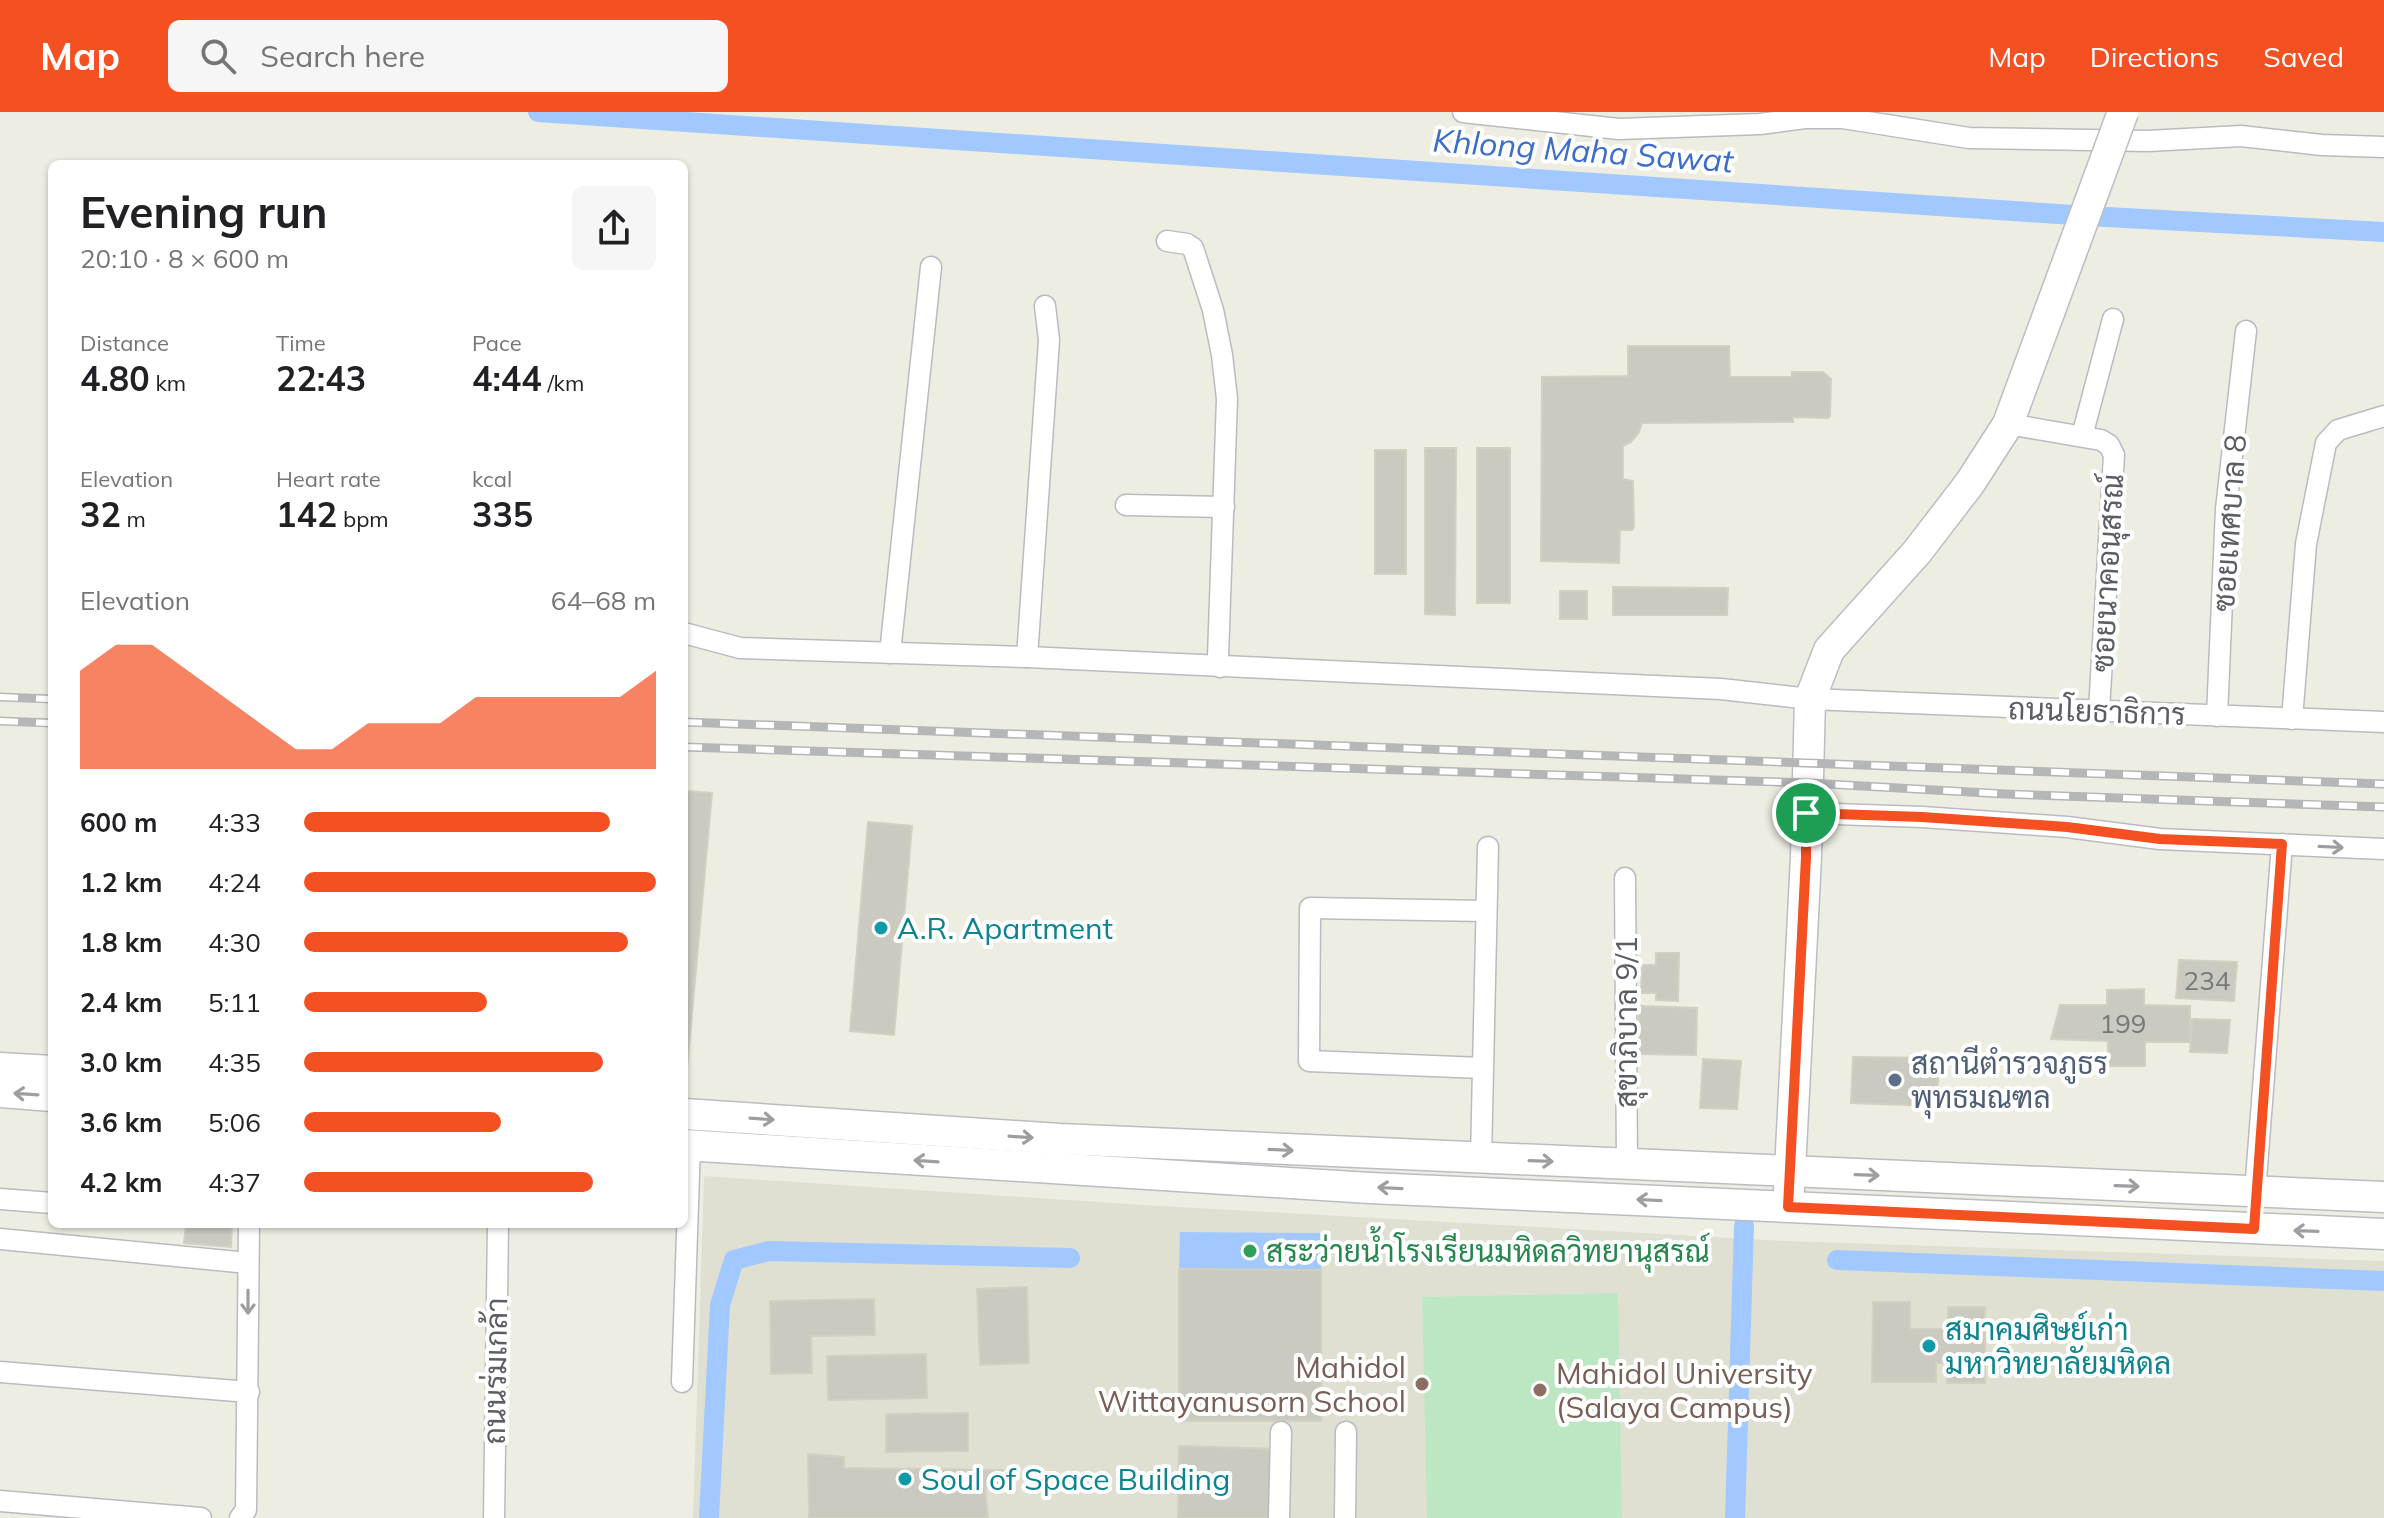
<!DOCTYPE html>
<html lang="en">
<head>
<meta charset="utf-8">
<style>
	body { margin:0; font-family:Mulish,Sarabun,sans-serif; background:#f6f6f6; color:#202124; height:100vh; display:flex; flex-direction:column; font-size:30px; white-space:nowrap }
	* { box-sizing:border-box; margin:0 }
	p { font-size:26px; color:#757577 }
	.icon { flex:none; width:44px; height:44px; fill:none; stroke:currentColor; stroke-width:2; stroke-linecap:round; stroke-linejoin:round }
	.map { position:relative; flex:1; overflow:hidden }
	.panel { position:absolute; left:48px; top:48px; width:640px; height:1068px; display:flex; flex-direction:column; background:#fff; border-radius:12px; box-shadow:0 2px 6px #0004 }
	.panel>* { flex:none }
	.pin { position:absolute; display:grid; place-items:center; width:68px; height:68px; color:#fff; margin:-34px; border:4px solid #fff; border-radius:50%; box-shadow:0 2px 8px #0007 }
	.round { display:grid; place-items:center; flex:none; width:84px; height:84px; border-radius:12px; background:#f6f6f6 }
	.headline { display:flex; align-items:center; justify-content:space-between; height:136px; padding:0 32px }
	h1 { font-size:44px; font-weight:700; line-height:60px }
	.metrics { display:grid; grid-template-columns:repeat(3,1fr); gap:12px; height:136px; padding:8px 32px }
	.metrics div { display:grid; align-content:center }
	.metrics b { font-size:34px; font-weight:700 }
	.metrics small { font-size:22px; font-weight:400 }
	.metrics p { font-size:22px }
	.chart { height:224px; padding:16px 32px }
	.chart p { display:flex; justify-content:space-between }
	.chart svg { width:100%; height:144px; margin-top:8px; fill:#f45022; opacity:.7 }
	ul { padding:0 32px; list-style:none; font-size:26px }
	li { display:grid; grid-template-columns:128px 96px 1fr; align-items:center; height:60px }
	li i { height:20px; border-radius:10px; background:#f45022 }
	header { display:flex; align-items:center; gap:48px; box-sizing:border-box; height:112px; padding:0 40px; background:#f45022; color:#fff }
	header strong { font-size:38px }
	nav { display:flex; gap:44px; margin-inline-start:auto; font-size:28px }
	.search { width:560px; height:72px; background:#f6f6f6; display:flex; align-items:center; gap:20px; box-sizing:border-box; padding:0 28px; border-radius:12px; color:#757577; font-size:30px }
	.map>svg:first-child { display:block }
</style>
</head>
<body>
<header>
<strong>Map</strong>
<div class="search"><svg class="icon" aria-label="search" viewBox="0 0 24 24"><circle cx="10" cy="10" r="6"/><path d="M15 15l6 6"/></svg>Search here</div>
<nav><a>Map</a><a>Directions</a><a>Saved</a></nav>
</header>
<div class="map">
<svg width="2384" height="1406" viewBox="0 0 2384 1406">
	<rect width="100%" height="100%" fill="#eeede2"/>
	<path fill="#e0e0d2" d="M704,1064l439,29 643,36 598,20v257h-1691z"/>
	<path fill="#bce7c2" d="M1618,1181l4,225h-195l-5,-221z"/>
	<path fill="#a1c8ff" d="M1180,1120l141,1v37l-142,-1z"/>
	<g fill="none" stroke-linecap="round" stroke-linejoin="round">
		<g stroke="#a1c8ff" stroke-width="20">
			<path d="M538,0l1550,104 296,16"/>
			<path d="M1837,1148l547,21"/>
			<path d="M709,1406l11,-213 14,-45 35,-9 301,7"/>
			<path d="M1735,1406l9,-292"/>
		</g>
	</g>
	<g fill="#cbcac1" stroke="#d3d0c0" stroke-width="2">
		<path d="M1628,234h101l1,31h62v-5h31l8,7 -1,37 -2,2 -35,-1v5l-151,1 -3,9 -8,10 -8,4v33l10,2 1,46 -2,3h-12l-1,33 -78,-2 1,-184 86,-1z"/>
		<path d="M1425,336h31l-1,167 -30,-1z"/>
		<rect x="1477" y="336" width="33" height="155"/>
		<rect x="1375" y="338" width="31" height="124"/>
		<path d="M1613,475l115,1 -1,27h-114z"/>
		<rect x="1560" y="479" width="27" height="28"/>
		<path d="M684,679l28,2 -27,297h-1z"/>
		<path d="M868,710l44,4 -18,209 -44,-4z"/>
		<path d="M1656,841h23l-1,48 -22,-1v-7h-15l1,-28h14z"/>
		<path d="M2179,848l58,2 -3,39 -58,-3z"/>
		<path d="M2144,877v16l46,1v36h-45v24h-37v-25l-57,-2 9,-34h47v-15z"/>
		<path d="M1639,894l58,2 -1,47 -58,-1z"/>
		<path d="M2192,907l38,1 -3,33 -37,-1z"/>
		<path d="M1853,945l87,1 -4,48 -85,-3z"/>
		<path d="M1703,947l38,2 -4,48 -37,-1z"/>
		<path d="M186,1112h46l-1,23 -47,-4z"/>
		<path d="M1179,1157l142,1v151h-142z"/>
		<path d="M1027,1175l2,76 -49,2 -3,-76z"/>
		<path d="M874,1187l1,36 -64,1 1,37 -41,1 -1,-73z"/>
		<path d="M1873,1190h37v27h38v-22h37v76h-38v-20h-11v19h-64z"/>
		<path d="M926,1242l1,44 -99,2 -1,-44z"/>
		<path d="M968,1301v38l-82,1v-38z"/>
		<path d="M1179,1334l98,3 -1,69h-98z"/>
		<path d="M808,1342l36,3v11l159,2 -3,18h-15l3,30h-179z"/>
	</g>
	<g fill="none" stroke-linecap="round" stroke-linejoin="round">
		<g stroke="#babbc2" stroke-width="23">
			<g id="street">
				<path d="M1463,0l156,17 141,-5 45,-6h38l126,20 179,3 93,-5 81,9 62,2"/>
				<path d="M1167,129l20,3 6,4 20,62 9,45 5,44 -9,258 2,10"/>
				<path d="M2008,312l93,16 8,5 5,10 -15,256"/>
				<path d="M2082,324l31,-117"/>
				<path d="M1126,393l98,2"/>
				<path d="M684,521l56,15 287,9 694,32 89,10 574,23"/>
				<path d="M890,541l41,-386"/>
				<path d="M1027,545l22,-317 -4,-34"/>
				<path d="M2217,604l9,-207 20,-178"/>
				<path d="M2292,607l14,-175 20,-101 12,-13 46,-14"/>
				<path d="M1806,701l116,4 145,10 93,12 224,10"/>
				<path d="M1625,766l2,287"/>
				<path d="M1482,956l-173,-7 1,-153 176,3"/>
				<path d="M1481,1047l7,-312"/>
				<path d="M2255,1080l27,-348"/>
				<path d="M0,1087l52,4"/>
				<path d="M0,1127l248,24"/>
				<path d="M0,1260l249,20"/>
				<path d="M682,1270l8,-237"/>
				<path d="M0,1389l201,17"/>
				<path d="M240,1406l6,-8 3,-286"/>
				<path d="M494,1406l4,-294"/>
				<path d="M1279,1406l2,-86"/>
				<path d="M1345,1406l1,-86"/>
			</g>
		</g>
		<g stroke="#babdc4" stroke-width="33">
			<g id="secondary">
				<path d="M0,956l52,3"/>
				<path d="M0,980l52,4"/>
				<path d="M684,1002l376,25 1324,58"/>
				<path d="M684,1033l686,43 1014,46"/>
				<path d="M1789,1078l17,-333 4,-158 19,-49 88,-98 53,-69 38,-59 42,-114"/>
			</g>
		</g>
		<use href="#street" stroke="#fff" stroke-width="20"/>
		<use href="#secondary" stroke="#fff" stroke-width="30"/>
		<g stroke="#b5b6b7" stroke-width="9">
			<g id="rail">
				<path d="M0,585l52,2"/>
				<path d="M0,609l52,2"/>
				<path d="M684,610l1700,62"/>
				<path d="M684,635l1125,36 196,11 379,13"/>
			</g>
		</g>
		<use href="#rail" stroke="#fff" stroke-width="6" stroke-dasharray="18" stroke-linecap="butt"/>
		<g stroke="#babdc4" stroke-width="33" stroke-linecap="butt">
			<path id="secondary-bridge" d="M2050,198l73,-198"/>
		</g>
		<use href="#secondary-bridge" stroke="#fff" stroke-width="30"/>
	</g>
	<defs><path id="oneway-shaft" d="M-6 0H5M1.5-3L5.5 0L1.5 3" fill="none" stroke-width="1.6" stroke-linecap="round" stroke-linejoin="round" transform="scale(2)"/></defs>
	<g stroke="#9c9ea2">
		<use href="#oneway-shaft" transform="translate(2331 735) rotate(3)"/>
		<use href="#oneway-shaft" transform="translate(26 982) rotate(-176)"/>
		<use href="#oneway-shaft" transform="translate(762 1007) rotate(4)"/>
		<use href="#oneway-shaft" transform="translate(1021 1025) rotate(4)"/>
		<use href="#oneway-shaft" transform="translate(1281 1038) rotate(3)"/>
		<use href="#oneway-shaft" transform="translate(926 1049) rotate(-176)"/>
		<use href="#oneway-shaft" transform="translate(1541 1049) rotate(2)"/>
		<use href="#oneway-shaft" transform="translate(1867 1063) rotate(2)"/>
		<use href="#oneway-shaft" transform="translate(2127 1074) rotate(2)"/>
		<use href="#oneway-shaft" transform="translate(1390 1076) rotate(-177)"/>
		<use href="#oneway-shaft" transform="translate(1649 1088) rotate(-177)"/>
		<use href="#oneway-shaft" transform="translate(2306 1119) rotate(-178)"/>
		<use href="#oneway-shaft" transform="translate(248 1190) rotate(90)"/>
	</g>
	<g fill="none" stroke-linecap="round" stroke-linejoin="round">
		<g stroke="#fff" stroke-width="16">
			<path id="route" d="M1806,701l116,4 145,10 93,12 122,5 -28,385 -466,-22 18,-350z"/>
		</g>
		<use href="#route" stroke="#f45022" stroke-width="10"/>
	</g>
	<g fill="#0f9aa8" stroke="#fff" stroke-width="3">
		<circle cx="881" cy="816" r="8"/>
		<circle cx="1929" cy="1234" r="8"/>
		<circle cx="905" cy="1367" r="8"/>
	</g>
	<circle fill="#5c6f8a" stroke="#fff" stroke-width="3" cx="1895" cy="968" r="8"/>
	<circle fill="#2e9e5b" stroke="#fff" stroke-width="3" cx="1250" cy="1139" r="8"/>
	<g fill="#8d6e63" stroke="#fff" stroke-width="3">
		<circle cx="1422" cy="1272" r="8"/>
		<circle cx="1540" cy="1278" r="8"/>
	</g>
	<g text-anchor="middle" dominant-baseline="central" stroke-width="8" stroke-linejoin="round" paint-order="stroke">
		<g font-size="26" fill="#76787b">
			<text x="2207" y="868">234</text>
			<text x="2123" y="911">199</text>
		</g>
		<g font-size="30" fill="#5a5d64" stroke="#fff">
			<text transform="translate(2229 411) rotate(-86)">ซอยเทศบาล 8</text>
			<text transform="translate(2107 461) rotate(-87)">ซอยนาคอนุสรณ์</text>
			<text transform="translate(2097 599) rotate(2)">ถนนโยธาธิการ</text>
			<text transform="translate(1626 910) rotate(-90)">สุขาภิบาล 9/1</text>
			<text transform="translate(495 1259) rotate(-89)">ถนนร่มเกล้า</text>
		</g>
		<g font-size="30" fill="#0d838f" stroke="#fff" text-anchor="start">
			<text x="897" y="816">A.R. Apartment</text>
			<text x="1945" y="1217">สมาคมศิษย์เก่า<tspan x="1945" dy="34">มหาวิทยาลัยมหิดล</tspan></text>
			<text x="921" y="1367">Soul of Space Building</text>
		</g>
		<g font-size="30" fill="#4e5e75" stroke="#fff" text-anchor="start">
			<text x="1911" y="951">สถานีตำรวจภูธร<tspan x="1911" dy="34">พุทธมณฑล</tspan></text>
		</g>
		<g font-size="30" fill="#27864d" stroke="#fff" text-anchor="start">
			<text x="1266" y="1139">สระว่ายน้ำโรงเรียนมหิดลวิทยานุสรณ์</text>
		</g>
		<g font-size="30" fill="#785e54" stroke="#fff" text-anchor="end">
			<text x="1406" y="1255">Mahidol<tspan x="1406" dy="34">Wittayanusorn School</tspan></text>
			<text x="1556" y="1261" text-anchor="start">Mahidol University<tspan x="1556" dy="34">(Salaya Campus)</tspan></text>
		</g>
		<g font-size="32" font-style="italic" fill="#3c6dca" stroke="#fff">
			<text transform="translate(1583 38) rotate(4)">Khlong Maha Sawat</text>
		</g>
	</g>
</svg>
<div class="pin" style="left:1806px;top:701px;background:#1e9e55"><svg class="icon" aria-label="arrive" viewBox="0 0 24 24"><path d="M6 21V4h12l-3 4 3 4H6"/></svg></div>
<section class="panel">
<div class="headline"><div><h1>Evening run</h1><p>20:10 · 8 × 600 m</p></div><a class="round"><svg class="icon" aria-label="share" viewBox="0 0 24 24"><path d="M12 15V3M7 8l5-5 5 5M5 13v7h14v-7"/></svg></a></div>
<div class="metrics">
<div><p>Distance</p><b>4.80<small> km</small></b></div>
<div><p>Time</p><b>22:43</b></div>
<div><p>Pace</p><b>4:44<small> /km</small></b></div>
</div>
<div class="metrics">
<div><p>Elevation</p><b>32<small> m</small></b></div>
<div><p>Heart rate</p><b>142<small> bpm</small></b></div>
<div><p>kcal</p><b>335</b></div>
</div>
<div class="chart"><p><span>Elevation</span>64–68 m</p>
<svg viewBox="0 0 160 44" preserveAspectRatio="none"><path d="M0 44V14L10 6L20 6L30 14L40 22L50 30L60 38L70 38L80 30L90 30L100 30L110 22L120 22L130 22L140 22L150 22L160 14V44z"/></svg>
</div>
<ul>
<li><b>600 m</b>4:33<i style="width:87%"></i></li>
<li><b>1.2 km</b>4:24<i style="width:100%"></i></li>
<li><b>1.8 km</b>4:30<i style="width:92%"></i></li>
<li><b>2.4 km</b>5:11<i style="width:52%"></i></li>
<li><b>3.0 km</b>4:35<i style="width:85%"></i></li>
<li><b>3.6 km</b>5:06<i style="width:56%"></i></li>
<li><b>4.2 km</b>4:37<i style="width:82%"></i></li>
</ul>
</section>
</div>
</body>
</html>
